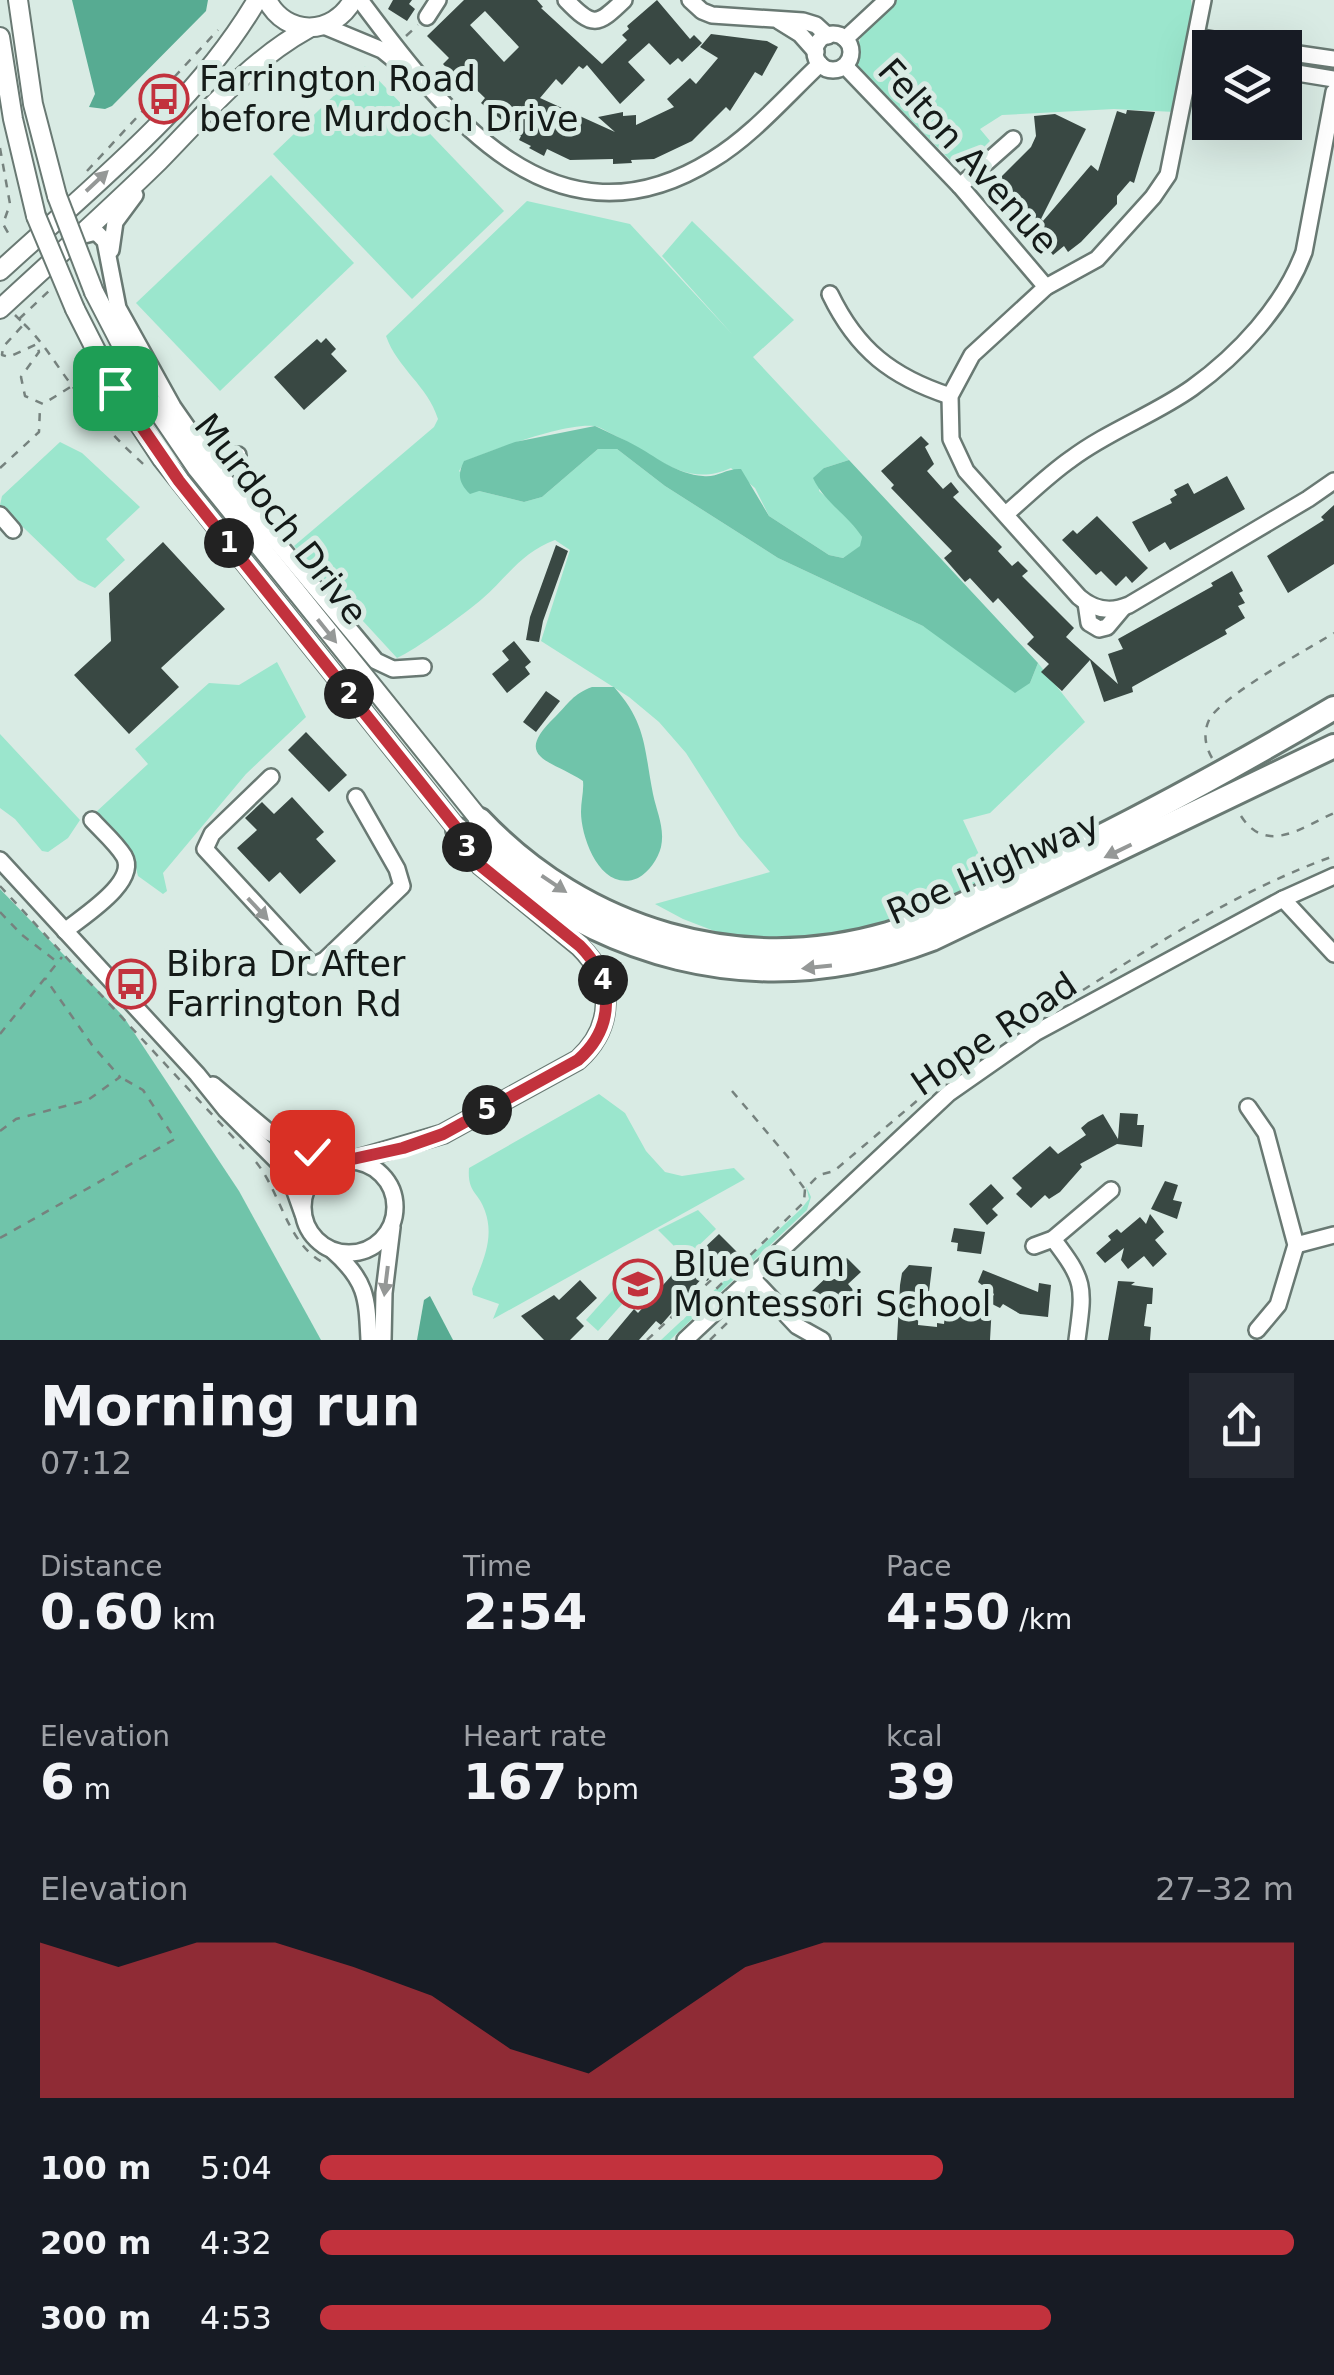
<!DOCTYPE html>
<html lang="en">
<head>
<meta charset="utf-8">
<style>
	body { margin:0; font-family:"DejaVu Sans",sans-serif; background:#242831; color:#f1f3f6; height:100vh; display:flex; flex-direction:column; font-size:38px; white-space:nowrap }
	* { box-sizing:border-box; margin:0 }
	p { font-size:32px; color:#9ea1a6 }
	.icon { flex:none; width:55px; height:55px; fill:none; stroke:currentColor; stroke-width:2; stroke-linecap:round; stroke-linejoin:round }
	.map { position:relative; height:1340px; overflow:hidden }
	.drawer { display:flex; flex-direction:column; background:#171b24; flex:1 }
	.drawer>* { flex:none }
	.controls { position:absolute; left:1192px; top:30px; display:grid; gap:20px }
	.controls a { display:grid; place-items:center; width:110px; height:110px; border-radius:0px; background:#171b24; box-shadow:0 10px 40px #0002; font-size:50px }
	.pin { position:absolute; display:grid; place-items:center; width:85px; height:85px; color:#fff; margin:-42px; border-radius:20px; box-shadow:0 5px 15px #0006 }
	.km { position:absolute; width:50px; height:50px; margin:-25px; border-radius:50%; background:#222; color:#fff; font-size:28px; line-height:50px; text-align:center }
	.round { display:grid; place-items:center; flex:none; width:105px; height:105px; border-radius:0px; background:#242831 }
	.summary { display:flex; align-items:center; justify-content:space-between; height:170px; padding:0 40px }
	h1 { font-size:55px; font-weight:800; line-height:75px }
	.metrics { display:grid; grid-template-columns:repeat(3,1fr); gap:15px; height:170px; padding:10px 40px }
	.metrics div { display:grid; align-content:center }
	.metrics b { font-size:50px; font-weight:800 }
	.metrics small { font-size:28px; font-weight:400 }
	.metrics p { font-size:28px }
	.chart { height:280px; padding:20px 40px }
	.chart p { display:flex; justify-content:space-between }
	.chart svg { width:100%; height:180px; margin-top:10px; fill:#c2323d; opacity:.7 }
	ul { padding:0 40px; list-style:none; font-size:32px }
	li { display:grid; grid-template-columns:160px 120px 1fr; align-items:center; height:75px }
	li i { height:25px; border-radius:12px; background:#c2323d }
	.map>svg:first-child { display:block }
</style>
</head>
<body>
<div class="map">
<svg width="1334" height="1340" viewBox="0 0 1334 1340">
	<rect width="100%" height="100%" fill="#d9ebe4"/>
	<g fill="#9be6cd">
		<path d="M897,0h294l3,20 -19,92 -61,-3 -112,6 -22,14 10,12 -19,19 -19,2 -100,-102 11,-28z"/>
		<path d="M365,66l139,145 -92,88 -139,-145z"/>
		<path d="M271,175l83,88 -134,128 -84,-88z"/>
		<path d="M527,201l103,23 102,110 -70,-78 30,-35 102,99 -41,37 96,103 -25,8 -5,23 31,27 12,19 -1,9 -18,12 -14,-3 -60,-39 -14,-28 -24,-20c-46,21 -76,-14 -115,-32 -7,-3 -15,-9 -22,-10 -31,-3 -100,24 -129,35l-6,10 20,20 45,11 18,-5 56,-48h19l48,37 113,72 145,68 107,57 8,-20 47,59 -95,91 -27,7 27,58 -65,34 -82,24 -100,6 -60,-23 -28,-15 115,-32 -31,-36 -53,-83 -27,-31 -30,-25 -88,-56 29,-91 -15,-10c-33,12 -48,37 -73,59 -15,13 -68,52 -85,59l-103,-112 140,-119 4,-8c-10,-33 -41,-51 -52,-83z"/>
		<path d="M60,442l22,11 58,54 -34,32 19,21 -30,28 -17,-8 -78,-75 2,-9z"/>
		<path d="M277,662l29,55 -60,57 -83,99 4,18 -4,3 -25,-18 -6,-23 -37,-40 53,-49 -13,-15 74,-66 30,2z"/>
		<path d="M0,734l80,86 -12,18 -20,14 -6,-1 -27,-32 -15,-11z"/>
		<path d="M599,1094l26,19 21,38 19,21 17,4 52,-8 11,11 -252,140 6,-15 -26,-9 -1,-6c10,-26 23,-50 13,-78 -6,-19 -18,-18 -16,-43z"/>
		<path d="M806,1186l5,11 -4,13 -137,130h-9l140,-131 8,-10z"/>
		<path d="M698,1210l18,19 -21,20 -13,5 -24,-24z"/>
		<path d="M620,1282l12,11 -34,38 -12,-11z"/>
	</g>
	<g fill="#70c4aa">
		<path d="M595,426c14,7 29,13 43,21 21,12 39,27 65,29 14,2 23,-8 38,-7l28,47 60,39 14,3 17,-12 2,-9c-14,-22 -38,-35 -49,-59l11,-10 25,-8 189,203 -8,20 -15,10 -92,-67 -145,-68 -113,-72 -48,-37h-19l-56,48 -18,5 -45,-11 -9,3c-11,-11 -13,-19 -6,-33l51,-19z"/>
		<path d="M592,687h22c33,37 30,62 39,107 4,19 12,34 8,53 -3,12 -12,25 -23,31 -37,16 -57,-40 -57,-66 0,-11 3,-21 2,-31 -31,-21 -72,-22 -28,-64 14,-14 18,-23 37,-30z"/>
		<path d="M0,889l123,127 116,175 82,149h-321z"/>
	</g>
	<g fill="#57ab92">
		<path d="M72,0h136l-2,11 -94,95 -7,3 -16,-2 6,-13z"/>
		<path d="M430,1296l23,44h-36l7,-40z"/>
	</g>
	<g fill="#394843" fill-rule="evenodd">
		<path d="M393,0h19l-3,4 6,5 -8,12 -19,-12z"/>
		<path d="M464,0h73l6,7 -2,1 61,56 25,-24 -5,-5 7,-6 -2,-3 30,-26 33,39 4,-4 8,8 -20,19 -4,-4 -8,7 -21,-22 -21,19 17,18 -25,24 -33,-39 -4,4 -4,-3 -17,19 -6,-6 -16,19 75,34 -17,-15 25,-5v4l13,-1v10l38,-18 -7,-8 23,-21 6,6 22,-26 -18,-11 11,-13 56,7 11,6 -16,29 -7,-4 -25,39 -4,-4 -34,34 -38,18 -23,1 1,3 -19,1v-5l-43,1 -23,-11 -3,7 -15,-8 2,-2 -12,-6 2,-4 -14,-6 2,-4 -28,-23 4,-5 -28,-27 -4,4 -10,-11 6,-6 -22,-22zM485,11l34,36 -15,15 -34,-37z"/>
		<path d="M1127,110l28,2 -21,71 -4,-2 -13,15v8l-36,38 -13,10 -4,-6 -11,9 -11,-14 -5,4 -40,-50 7,-13 -4,-4 31,-31 5,-11 -2,-20 21,-2 31,15 -45,90 2,2 48,-56 7,6 19,-60 9,3z"/>
		<path d="M326,338l10,11 -5,5 16,17 -43,39 -30,-33 43,-38 4,4z"/>
		<path d="M921,436l8,8 -4,3 9,17 -7,7 16,18 8,-7 8,10 -6,5 49,50 -4,4 14,15 6,-5 10,10 -6,5 52,52 -8,9 52,47 -10,-30 15,-5 -5,-10 95,-53 -2,-3 21,-12 11,20 -4,2 6,10 -7,3 7,12 -20,12 2,4 -95,53 1,5 -29,10 -14,-42 -28,31 -21,-19 8,-8 -22,-20 7,-7 -36,-39 -5,5 -23,-25 -5,4 -21,-24 8,-7 -61,-63 3,-3 -13,-14z"/>
		<path d="M1227,476l18,33 -75,41 -5,-8 -16,10 -17,-30 40,-19 -2,-4 7,-4 -3,-5 14,-7 6,11z"/>
		<path d="M1334,505v59l-46,29 -21,-37 57,-36 -3,-3z"/>
		<path d="M1097,516l51,52 -16,15 -6,-7 -10,10 -15,-15 -5,4 -34,-35 11,-10 4,4z"/>
		<path d="M163,542l62,67 -64,59 18,19 -50,47 -55,-59 37,-34 -2,-48z"/>
		<path d="M556,545l12,6 -25,70 -4,21 -13,-2 4,-23z"/>
		<path d="M514,641l17,21 -6,5 5,7 -23,19 -15,-19 17,-14 -7,-9z"/>
		<path d="M546,691l14,10 -24,31 -13,-10z"/>
		<path d="M306,732l41,43 -18,17 -41,-42z"/>
		<path d="M292,797l32,35 -8,7 20,22 -36,33 -20,-22 -11,10 -32,-34 20,-18 -12,-12 17,-16 12,12z"/>
		<path d="M1120,1113l18,1 -1,11h7l-2,22 -25,-3 -37,20 2,3 -22,25 -11,7 -4,-4 -14,13 -15,-14 6,-6 -10,-10 38,-32 8,8 28,-19 -5,-7 7,-6 15,-8 15,25z"/>
		<path d="M1165,1181l13,4 -5,15 9,2 -5,17 -26,-10z"/>
		<path d="M991,1184l13,14 -12,11 6,6 -11,10 -18,-21z"/>
		<path d="M1150,1214l14,18 -9,8 12,14 -14,13 -9,-11 -16,13 -7,-9 3,-12 -19,15 -9,-10 15,-13 -3,-4 9,-7 4,4 19,-16 6,7z"/>
		<path d="M954,1228l31,4 -4,22 -24,-3 1,-8 -7,-1z"/>
		<path d="M719,1234l18,18 -30,29 -4,-4 -42,48 -5,-4 -17,19h-31l26,-31 4,4 43,-48 3,2z"/>
		<path d="M847,1258l14,14 -13,12 6,7 -22,21 -7,-7 -8,7 -8,-9 6,-7 -4,-4z"/>
		<path d="M909,1265l23,2 -3,25 -6,-1 -1,5h-3l-1,29 19,2v-4l7,1 1,-10 38,3 11,-23 -16,-12 5,-12 55,22 1,-9 12,2 -3,32 -28,-3 -17,-10 -3,4 -8,-4 -2,36h-93l3,-55 2,-12z"/>
		<path d="M580,1280l17,18 -21,20 8,8 -14,14h-26l-23,-24 33,-21 5,5z"/>
		<path d="M1118,1281l17,1 -4,3 22,3 -1,16h-5l-3,22 7,1 -1,13h-42z"/>
	</g>
	<g fill="none" stroke-linecap="round" stroke-linejoin="round">
		<g stroke="#697973" stroke-width="20">
			<g id="minor">
				<path d="M360,0c85,114 194,258 352,160 40,-24 74,-64 108,-96"/>
				<path d="M566,0c27,28 31,26 58,0"/>
				<path d="M690,0l12,11 10,4 91,6 13,4 12,11"/>
				<path d="M1203,0l-35,175 -15,22 -56,62 -51,28 -74,68 -22,41 1,43 15,32 113,126c15,13 31,16 50,8l179,-106 26,-18"/>
				<path d="M427,17l11,-17"/>
				<path d="M779,21l21,13 16,18"/>
				<path d="M324,26l58,24 21,17"/>
				<circle cx="833" cy="52" r="18"/>
				<path d="M1197,37l63,11"/>
				<path d="M845,39l42,-39"/>
				<path d="M1285,52l49,7"/>
				<path d="M845,66l115,120 86,101"/>
				<path d="M1285,71l49,8"/>
				<path d="M960,186l53,-47"/>
				<path d="M80,236l16,-4 9,9 13,67 55,99 46,66 157,188 17,8 30,-2"/>
				<path d="M111,250l4,-28 20,-27"/>
				<path d="M830,294c27,56 62,83 120,102"/>
				<path d="M219,473l19,-18"/>
				<path d="M1006,514c21,-18 42,-39 65,-55 37,-28 83,-44 121,-71 46,-33 92,-82 112,-136l30,-160"/>
				<path d="M0,515l13,15"/>
				<path d="M1086,603l3,20 10,6 8,-2 16,-19"/>
				<path d="M271,777l-59,57 -7,15 108,117 12,-6 77,-74 -5,-17 -41,-72"/>
				<path d="M0,860l197,214 29,36 53,53 13,20 11,31"/>
				<path d="M1283,899l51,55"/>
				<path d="M65,931c18,-15 74,-49 59,-75 -8,-13 -22,-25 -32,-36"/>
				<path d="M213,1085l57,48 52,23 8,8"/>
				<path d="M1248,1107l18,26 30,112 -18,60 -21,25"/>
				<circle cx="349" cy="1207" r="46"/>
				<path d="M1053,1239c33,43 31,48 24,101"/>
				<path d="M1296,1245l38,-10"/>
				<path d="M1034,1246l19,-7 58,-49"/>
				<path d="M333,1251c34,30 34,47 36,89"/>
				<path d="M752,1278l45,48 25,14"/>
				<path d="M383,1340l1,-47 8,-66"/>
				<path d="M685,1340l264,-247 86,-60 248,-134 51,-23"/>
			</g>
		</g>
		<g stroke="#697973" stroke-width="22">
			<g id="major">
				<path d="M18,0l15,104 24,92"/>
				<path d="M267,0c19,37 66,36 86,0"/>
				<path d="M0,37l13,82 23,97"/>
				<path d="M0,271c90,-83 194,-164 257,-271"/>
				<path d="M94,292l55,106 47,69 284,353"/>
				<path d="M0,309c53,-49 107,-97 159,-148 47,-48 90,-100 150,-133"/>
				<path d="M75,309l40,79 47,71 296,371 23,36 99,81c35,34 34,80 -2,113l-135,74 -89,26"/>
			</g>
		</g>
		<g stroke="#697973" stroke-width="28">
			<g id="highway">
				<path d="M480,820c105,111 260,157 408,114 56,-17 108,-46 159,-71 98,-47 194,-100 287,-155"/>
				<path d="M458,830c131,129 299,176 474,109l402,-193"/>
			</g>
		</g>
		<g stroke="#76827e" stroke-width="2.5" stroke-dasharray="8 8" stroke-linecap="butt">
			<path d="M406,36l12,-11"/>
			<path d="M0,148l10,56 -7,20 8,14"/>
			<path d="M87,171l131,-141"/>
			<path d="M15,315l9,9 -21,23 -1,8 7,2 28,-13 2,8 -18,25 4,19 18,8 29,-18"/>
			<path d="M19,319l31,-29"/>
			<path d="M24,324c20,19 32,41 49,63 22,29 48,58 76,82"/>
			<path d="M0,468l39,-36 1,-25"/>
			<path d="M1212,758c-7,-12 -9,-25 -3,-38 11,-23 99,-71 125,-87"/>
			<path d="M1241,816c25,39 60,12 93,-3"/>
			<path d="M0,886l244,263"/>
			<path d="M0,912l22,23 34,26"/>
			<path d="M1083,990c81,-51 161,-102 251,-134"/>
			<path d="M0,1034l62,-77"/>
			<path d="M732,1091l61,72"/>
			<path d="M0,1131l16,-12 72,-19 32,-23 -28,-32 -47,-67"/>
			<path d="M256,1162c25,31 30,79 66,100"/>
			<path d="M790,1169l14,19"/>
			<path d="M0,1238l175,-99 -32,-49 -23,-13"/>
			<path d="M684,1260l22,23"/>
			<path d="M705,1300l99,-98 1,-13 14,-14 15,-4 104,-88"/>
			<path d="M647,1340l90,-84"/>
			<path d="M710,1340l17,-17 -2,-3"/>
		</g>
		<use href="#minor" stroke="#fff" stroke-width="15"/>
		<use href="#major" stroke="#fff" stroke-width="18"/>
		<use href="#highway" stroke="#fff" stroke-width="22"/>
		<g stroke="#697973" stroke-width="22" stroke-linecap="butt">
			<g id="major-bridge">
				<path d="M57,196l37,96"/>
				<path d="M36,216l39,93"/>
			</g>
		</g>
		<use href="#major-bridge" stroke="#fff" stroke-width="18"/>
	</g>
	<defs><path id="oneway-solid" d="M-6-.8H1V-3.2L6.5 0L1 3.2V.8H-6Z" transform="scale(2.5)"/></defs>
	<g fill="#959897">
		<use href="#oneway-solid" transform="translate(97 181) rotate(-43)"/>
		<use href="#oneway-solid" transform="translate(327 631) rotate(51)"/>
		<use href="#oneway-solid" transform="translate(1118 851) rotate(154)"/>
		<use href="#oneway-solid" transform="translate(554 884) rotate(34)"/>
		<use href="#oneway-solid" transform="translate(258 909) rotate(47)"/>
		<use href="#oneway-solid" transform="translate(817 967) rotate(174)"/>
		<use href="#oneway-solid" transform="translate(386 1281) rotate(97)"/>
	</g>
	<g fill="none" stroke-linecap="round" stroke-linejoin="round">
		<g stroke="#fff" stroke-width="20">
			<path id="route" d="M115,388l64,93 279,349 23,36 99,80c35,35 35,81 -2,114l-135,74 -40,14 -73,16 -18,-12"/>
		</g>
		<use href="#route" stroke="#c2323d" stroke-width="12"/>
	</g>
	<defs>
		<g id="bus-ring" transform="scale(2.5)"><circle r="9.5" fill="#d9ebe4" stroke="#c2323d" stroke-width="1.5"/><path d="M-5-6H5V4H4V6H2V4H-2V6H-4V4H-5ZM-3.5-4V0h7V-4ZM-3.5 1.2v1.5H-2V1.2ZM2 1.2v1.5H3.5V1.2Z" fill="#c2323d"/></g>
		<g id="school-ring" transform="scale(2.5)"><circle r="9.5" fill="#d9ebe4" stroke="#c2323d" stroke-width="1.5"/><path d="M0-5L7-2L0 1L-7-2ZM-4 1L0 2.5L4 1V4Q0 6-4 4Z" fill="#c2323d"/></g>
	</defs>
	<g fill-rule="evenodd">
		<use href="#bus-ring" x="164" y="99"/>
		<use href="#bus-ring" x="131" y="984"/>
		<use href="#school-ring" x="638" y="1284"/>
	</g>
	<g text-anchor="middle" dominant-baseline="central" stroke-width="10" stroke-linejoin="round" paint-order="stroke">
		<g font-size="35" fill="#141a18" stroke="#d9ebe4" text-anchor="start">
			<text x="199" y="79">Farrington Road<tspan x="199" dy="40">before Murdoch Drive</tspan></text>
			<text x="166" y="964">Bibra Dr After<tspan x="166" dy="40">Farrington Rd</tspan></text>
			<text x="673" y="1264">Blue Gum<tspan x="673" dy="40">Montessori School</tspan></text>
		</g>
		<g font-size="35" fill="#141a18" stroke="#d9ebe4">
			<text transform="translate(968 156) rotate(48)">Felton Avenue</text>
			<text transform="translate(281 519) rotate(52)">Murdoch Drive</text>
			<text transform="translate(993 868) rotate(-24)">Roe Highway</text>
			<text transform="translate(994 1034) rotate(-34)">Hope Road</text>
		</g>
	</g>
</svg>
<div class="controls">
<a><svg class="icon" aria-label="layers" viewBox="0 0 24 24"><path d="M12 4l9 5-9 5-9-5zM3 14l9 5 9-5"/></svg></a>
</div>
<div class="pin" style="left:115px;top:388px;background:#1e9e55"><svg class="icon" aria-label="arrive" viewBox="0 0 24 24"><path d="M6 21V4h12l-3 4 3 4H6"/></svg></div>
<div class="pin" style="left:312px;top:1152px;background:#d93025"><svg class="icon" aria-label="check" viewBox="0 0 24 24"><path d="M5 12l5 5 9-10"/></svg></div>
<b class="km" style="left:229px;top:543px">1</b>
<b class="km" style="left:349px;top:694px">2</b>
<b class="km" style="left:467px;top:847px">3</b>
<b class="km" style="left:603px;top:980px">4</b>
<b class="km" style="left:487px;top:1110px">5</b>
</div>
<section class="drawer">
<div class="summary"><div><h1>Morning run</h1><p>07:12</p></div><a class="round"><svg class="icon" aria-label="share" viewBox="0 0 24 24"><path d="M12 15V3M7 8l5-5 5 5M5 13v7h14v-7"/></svg></a></div>
<div class="metrics">
<div><p>Distance</p><b>0.60<small> km</small></b></div>
<div><p>Time</p><b>2:54</b></div>
<div><p>Pace</p><b>4:50<small> /km</small></b></div>
</div>
<div class="metrics">
<div><p>Elevation</p><b>6<small> m</small></b></div>
<div><p>Heart rate</p><b>167<small> bpm</small></b></div>
<div><p>kcal</p><b>39</b></div>
</div>
<div class="chart"><p><span>Elevation</span>27–32 m</p>
<svg viewBox="0 0 160 44" preserveAspectRatio="none"><path d="M0 44V6L10 12L20 6L30 6L40 12L50 19L60 32L70 38L80 25L90 12L100 6L110 6L120 6L130 6L140 6L150 6L160 6V44z"/></svg>
</div>
<ul>
<li><b>100 m</b>5:04<i style="width:64%"></i></li>
<li><b>200 m</b>4:32<i style="width:100%"></i></li>
<li><b>300 m</b>4:53<i style="width:75%"></i></li>
</ul>
</section>
</body>
</html>
